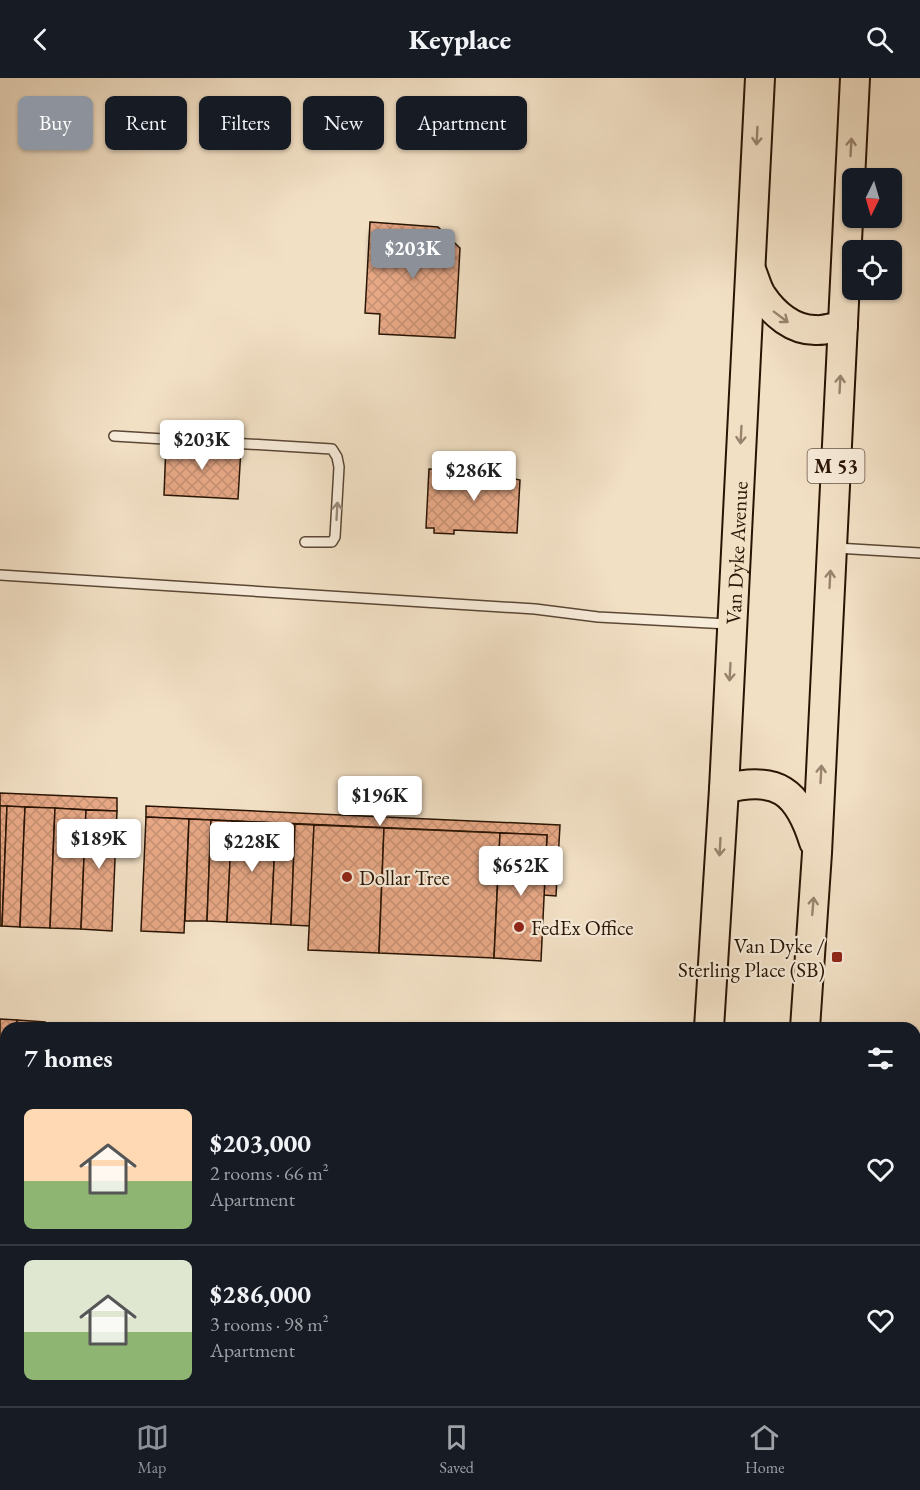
<!DOCTYPE html>
<html lang="en">
<head>
<meta charset="utf-8">
<style>
  body { margin:0; font-family:"EB Garamond",serif; background:#20242c; color:#f1f3f6; height:100vh; display:flex; flex-direction:column; font-size:22px; white-space:nowrap }
  * { box-sizing:border-box; margin:0 }
  p { font-size:20px; color:#9ea1a6 }
  .icon { flex:none; width:33px; height:33px; fill:none; stroke:currentColor; stroke-width:2; stroke-linecap:round; stroke-linejoin:round }
  .map { position:relative; flex:1; overflow:hidden }
  .details { position:absolute; left:0px; top:944px; width:921px; height:386px; display:flex; flex-direction:column; background:#171b24; border-radius:18px 18px 0 0; box-shadow:0 2px 4px #0004 }
  .details>* { flex:none }
  .hud { position:absolute; left:18px; top:18px; width:600px; height:54px; display:flex; gap:12px }
  .needle { width:39px; rotate:185deg }
  .tools { position:absolute; left:842px; top:90px; display:grid; gap:12px }
  .tools a { display:grid; place-items:center; width:60px; height:60px; border-radius:9px; background:#171b24; box-shadow:0 2px 4px #0004; font-size:30px }
  .price { position:absolute; translate:-50% -51px; padding:0 14px; border-radius:6px; background:#fff; color:#222; font-size:20px; line-height:39px; filter:drop-shadow(0 2px 3px #0008) }
  .price::after { content:''; position:absolute; left:50%; top:36px; width:18px; height:14px; margin-left:-9px; background:inherit; clip-path:polygon(0 0,100% 0,50% 100%) }
  .price.on { background:#8c9099; color:#fff }
  ul { padding:0; list-style:none }
  li { display:flex; align-items:center; gap:18px; height:150px; padding:0 24px }
  li+li { border-top:2px solid #363941 }
  li span { display:grid; place-items:center; flex:none; width:168px; height:120px; border-radius:9px; color:#555 }
  li>.icon { margin-inline-start:auto }
  span .icon { width:72px; height:72px; fill:#fffc; stroke-width:1 }
  li b { font-size:26px }
  h2 { display:flex; justify-content:space-between; align-items:center; height:72px; padding:0 24px; font-size:26px }
  .chip { padding:0 21px; border-radius:9px; background:#171b24; box-shadow:0 2px 4px #0004; font-size:21px; line-height:54px }
  .chip.on { background:#8c9099; color:#fff }
  header { display:flex; justify-content:space-between; align-items:center; height:78px; padding:0 24px; background:#171b24; font-size:27px; font-weight:800 }
  .menu { display:flex; justify-content:space-around; align-items:center; height:84px; border-top:2px solid #363941; background:#171b24; font-size:16px; color:#9ea1a6 }
  .menu a { display:grid; justify-items:center; gap:3px }
  .menu .on { color:#8c9099 }
  .map>svg:first-child { display:block }
</style>
</head>
<body>
<header><svg class="icon" aria-label="back" viewBox="0 0 24 24"><path d="M15 5l-7 7 7 7"/></svg>Keyplace<svg class="icon" aria-label="search" viewBox="0 0 24 24"><circle cx="10" cy="10" r="6"/><path d="M15 15l6 6"/></svg></header>
<div class="map">
<svg width="920" height="1328" viewBox="0 0 920 1328">
  <defs>
    <pattern id="building-cross-hatch" width="8" height="8" patternUnits="userSpaceOnUse" patternTransform="scale(1.5)"><rect width="8" height="8" fill="#e7a886"/><path d="M0 0l8 8M0 8l8-8" fill="none" stroke="#c69072"/></pattern>
  </defs>
  <rect width="100%" height="100%" fill="#f2e0c5"/>
  <filter id="stains"><feTurbulence type="fractalNoise" baseFrequency=".00333" numOctaves="4"/><feColorMatrix values="0 0 0 0 .2 0 0 0 0 .09 0 0 0 0 .02 0 0 0 .5 -.17"/></filter>
  <radialGradient id="worn" r=".72"><stop offset=".6" stop-color="#630" stop-opacity="0"/><stop offset="1" stop-color="#630" stop-opacity=".3"/></radialGradient>
  <!-- building -->
  <g fill="url(#building-cross-hatch)" stroke="#291403" stroke-width="1.5">
    <path d="M370,144L438,149L460,170L455,260L379,256L380,236L365,235Z"/>
    <path d="M166,366L241,370L238,421L164,417Z"/>
    <path d="M480,389L515,391V401L520,402L517,455L454,452V456L434,455V450H426L429,391L445,392L444,398L480,400Z"/>
    <path d="M0,715L117,720V733L0,728Z"/>
    <path d="M0,728H7L2,848H0Z"/>
    <path d="M7,728L25,729L20,849L2,848Z"/>
    <path d="M146,728L560,747L556,818L544,817L547,757L146,739Z"/>
    <path d="M25,729L55,730L50,850L20,849Z"/>
    <path d="M55,730L86,732L81,851L50,850Z"/>
    <path d="M86,732L117,733L112,853L81,851Z"/>
    <path d="M146,739L189,741L184,855L141,853Z"/>
    <path d="M189,741L211,742L207,843H185Z"/>
    <path d="M211,742L232,743L227,844L207,843Z"/>
    <path d="M232,743L276,745L271,846L227,844Z"/>
    <path d="M276,745L295,746L291,847L271,846Z"/>
    <path d="M295,746L314,747L310,848L291,847Z"/>
    <path d="M314,747L384,750L379,875L308,872Z"/>
    <path d="M384,750L500,755L494,880L379,875Z"/>
    <path d="M500,755L547,757L541,883L494,880Z"/>
    <path d="M0,941L17,942V950H6V966H0Z"/>
    <path d="M17,942L45,944L44,950H17Z"/>
    <rect x="0" y="966" width="6" height="23"/>
    <path d="M0,989H6V1019L0,1018Z"/>
    <path d="M0,1018L6,1019V1048H0Z"/>
    <path d="M0,1170H5L4,1199H0Z"/>
    <path d="M4,1199H6V1229H2Z"/>
    <rect x="0" y="1229" width="6" height="23"/>
    <rect x="0" y="1252" width="6" height="24"/>
    <path d="M6,1313V1323H33L32,1328H5Z"/>
    <path d="M147,1323H279L278,1328H147Z"/>
  </g>
  <g fill="none" stroke-linecap="round" stroke-linejoin="round">
    <defs>
      <g id="service">
        <path d="M114,358L332,371L337,379L339,389L335,459L332,464H305"/>
        <path d="M836,470L920,475"/>
        <path d="M0,497L535,531L598,539L728,546"/>
      </g>
      <path id="minor" d="M0,1109H6"/>
      <g id="primary">
        <path d="M751,192C755,201 757,211 762,218C774,236 793,252 815,252C824,253 834,249 843,248"/>
        <path d="M724,711C777,697 798,713 814,764"/>
        <path id="s1" d="M709,950L724,711L760,0"/>
        <path d="M805,950L817,775L855,0"/>
        <path d="M689,1328L690,1323"/>
        <path d="M786,1328V1323"/>
      </g>
    </defs>
    <!-- service casing -->
    <use href="#service" stroke="#5b4734" stroke-width="12"/>
    <!-- minor casing -->
    <use href="#minor" stroke="#5b4734" stroke-width="21"/>
    <!-- primary casing -->
    <use href="#primary" stroke="#291403" stroke-width="32"/>
    <!-- service -->
    <use href="#service" stroke="#f7ebd9" stroke-width="9"/>
    <!-- minor -->
    <use href="#minor" stroke="#f7ebd9" stroke-width="18"/>
    <!-- primary -->
    <use href="#primary" stroke="#f2e0c5" stroke-width="28"/>
  </g>
  <!-- one-way arrows -->
  <defs><path id="oneway-shaft" d="M-6 0H5M1.5-3L5.5 0L1.5 3" fill="none" stroke-width="1.6" stroke-linecap="round" stroke-linejoin="round" transform="scale(1.5)"/></defs>
  <g stroke="#98846e">
    <use href="#oneway-shaft" transform="translate(757 58) rotate(93)"/>
    <use href="#oneway-shaft" transform="translate(851 69) rotate(-87)"/>
    <use href="#oneway-shaft" transform="translate(781 239) rotate(37)"/>
    <use href="#oneway-shaft" transform="translate(840 306) rotate(-87)"/>
    <use href="#oneway-shaft" transform="translate(741 357) rotate(93)"/>
    <use href="#oneway-shaft" transform="translate(830 501) rotate(-87)"/>
    <use href="#oneway-shaft" transform="translate(730 594) rotate(93)"/>
    <use href="#oneway-shaft" transform="translate(821 696) rotate(-87)"/>
    <use href="#oneway-shaft" transform="translate(720 769) rotate(93)"/>
    <use href="#oneway-shaft" transform="translate(813 828) rotate(-85)"/>
  </g>
  <use stroke="#9a8a79" href="#oneway-shaft" transform="translate(337 433) rotate(-87)"/>
  <!-- markers -->
  <g fill="#8f2418" stroke="#f7ebd9" stroke-width="2">
    <circle cx="347" cy="799" r="6"/>
    <circle cx="519" cy="849" r="6"/>
    <rect x="831" y="873" width="12" height="12" rx="3"/>
  </g>
  <g text-anchor="middle" dominant-baseline="central" stroke-width="4.5" stroke-linejoin="round" paint-order="stroke">
    <!-- shield labels -->
    <rect fill="#f7ebd9" stroke="#675443" stroke-width="1.5" x="807.5" y="371" width="57" height="34" rx="4.5"/>
    <g font-size="20" font-weight="bold" fill="#291403">
      <text x="836" y="388">M 53</text>
    </g>
    <!-- street labels -->
    <g font-size="21" fill="#291403" stroke="#f7ebd9">
      <text stroke="none"><textPath href="#s1" startOffset="476">Van Dyke Avenue</textPath></text>
    </g>
    <!-- poi labels -->
    <g font-size="21" fill="#291403" stroke="#f7ebd9" text-anchor="start">
      <text x="359" y="799">Dollar Tree</text>
      <text x="531" y="849">FedEx Office</text>
      <text x="825" y="867" text-anchor="end">Van Dyke /<tspan x="825" dy="24">Sterling Place (SB)</tspan></text>
    </g>
  </g>
  <rect width="100%" height="100%" filter="url(#stains)"/>
  <rect width="100%" height="100%" fill="url(#worn)"/>
</svg>
<div class="tools">
<a><svg class="needle" viewBox="-14 -14 28 28"><path d="M0-13l5 13h-10z" fill="#e53935"/><path d="M0 13l5-13h-10z" fill="#9ea1a6"/></svg></a>
<a><svg class="icon" aria-label="locate" viewBox="0 0 24 24"><circle cx="12" cy="12" r="6"/><path d="M12 2v4M12 18v4M2 12h4M18 12h4"/></svg></a>
</div>
<b class="price on" style="left:413px;top:202px">$203K</b>
<b class="price" style="left:202px;top:393px">$203K</b>
<b class="price" style="left:474px;top:424px">$286K</b>
<b class="price" style="left:380px;top:749px">$196K</b>
<b class="price" style="left:99px;top:792px">$189K</b>
<b class="price" style="left:252px;top:795px">$228K</b>
<b class="price" style="left:521px;top:819px">$652K</b>
<div class="hud">
<a class="chip on">Buy</a>
<a class="chip">Rent</a>
<a class="chip">Filters</a>
<a class="chip">New</a>
<a class="chip">Apartment</a>
</div>
<section class="details">
<h2>7 homes<svg class="icon" aria-label="filters" viewBox="0 0 24 24"><path d="M4 7h16M4 17h16"/><circle cx="9" cy="7" r="2"/><circle cx="15" cy="17" r="2"/></svg></h2>
<ul>
<li><span style="background:linear-gradient(#ffd9b3 60%,#8fb573 0)"><svg class="icon" aria-label="home" viewBox="0 0 24 24"><path d="M3 11l9-7 9 7M6 9v11h12V9"/></svg></span><div><b>$203,000</b><p>2 rooms · 66 m²</p><p>Apartment</p></div><svg class="icon" aria-label="heart" viewBox="0 0 24 24"><path d="M12 20l-8-8c-3-5 5-10 8-4 3-6 11-1 8 4z"/></svg></li>
<li><span style="background:linear-gradient(#dfe7d0 60%,#8fb573 0)"><svg class="icon" aria-label="home" viewBox="0 0 24 24"><path d="M3 11l9-7 9 7M6 9v11h12V9"/></svg></span><div><b>$286,000</b><p>3 rooms · 98 m²</p><p>Apartment</p></div><svg class="icon" aria-label="heart" viewBox="0 0 24 24"><path d="M12 20l-8-8c-3-5 5-10 8-4 3-6 11-1 8 4z"/></svg></li>
</ul>
</section>
</div>
<nav class="menu">
<a class="on"><svg class="icon" aria-label="map" viewBox="0 0 24 24"><path d="M3 6l6-2 6 2 6-2v14l-6 2-6-2-6 2zM9 4v14M15 6v14"/></svg>Map</a>
<a><svg class="icon" aria-label="saved" viewBox="0 0 24 24"><path d="M7 4h10v16l-5-4-5 4z"/></svg>Saved</a>
<a><svg class="icon" aria-label="home" viewBox="0 0 24 24"><path d="M3 11l9-7 9 7M6 9v11h12V9"/></svg>Home</a>
</nav>
</body>
</html>
